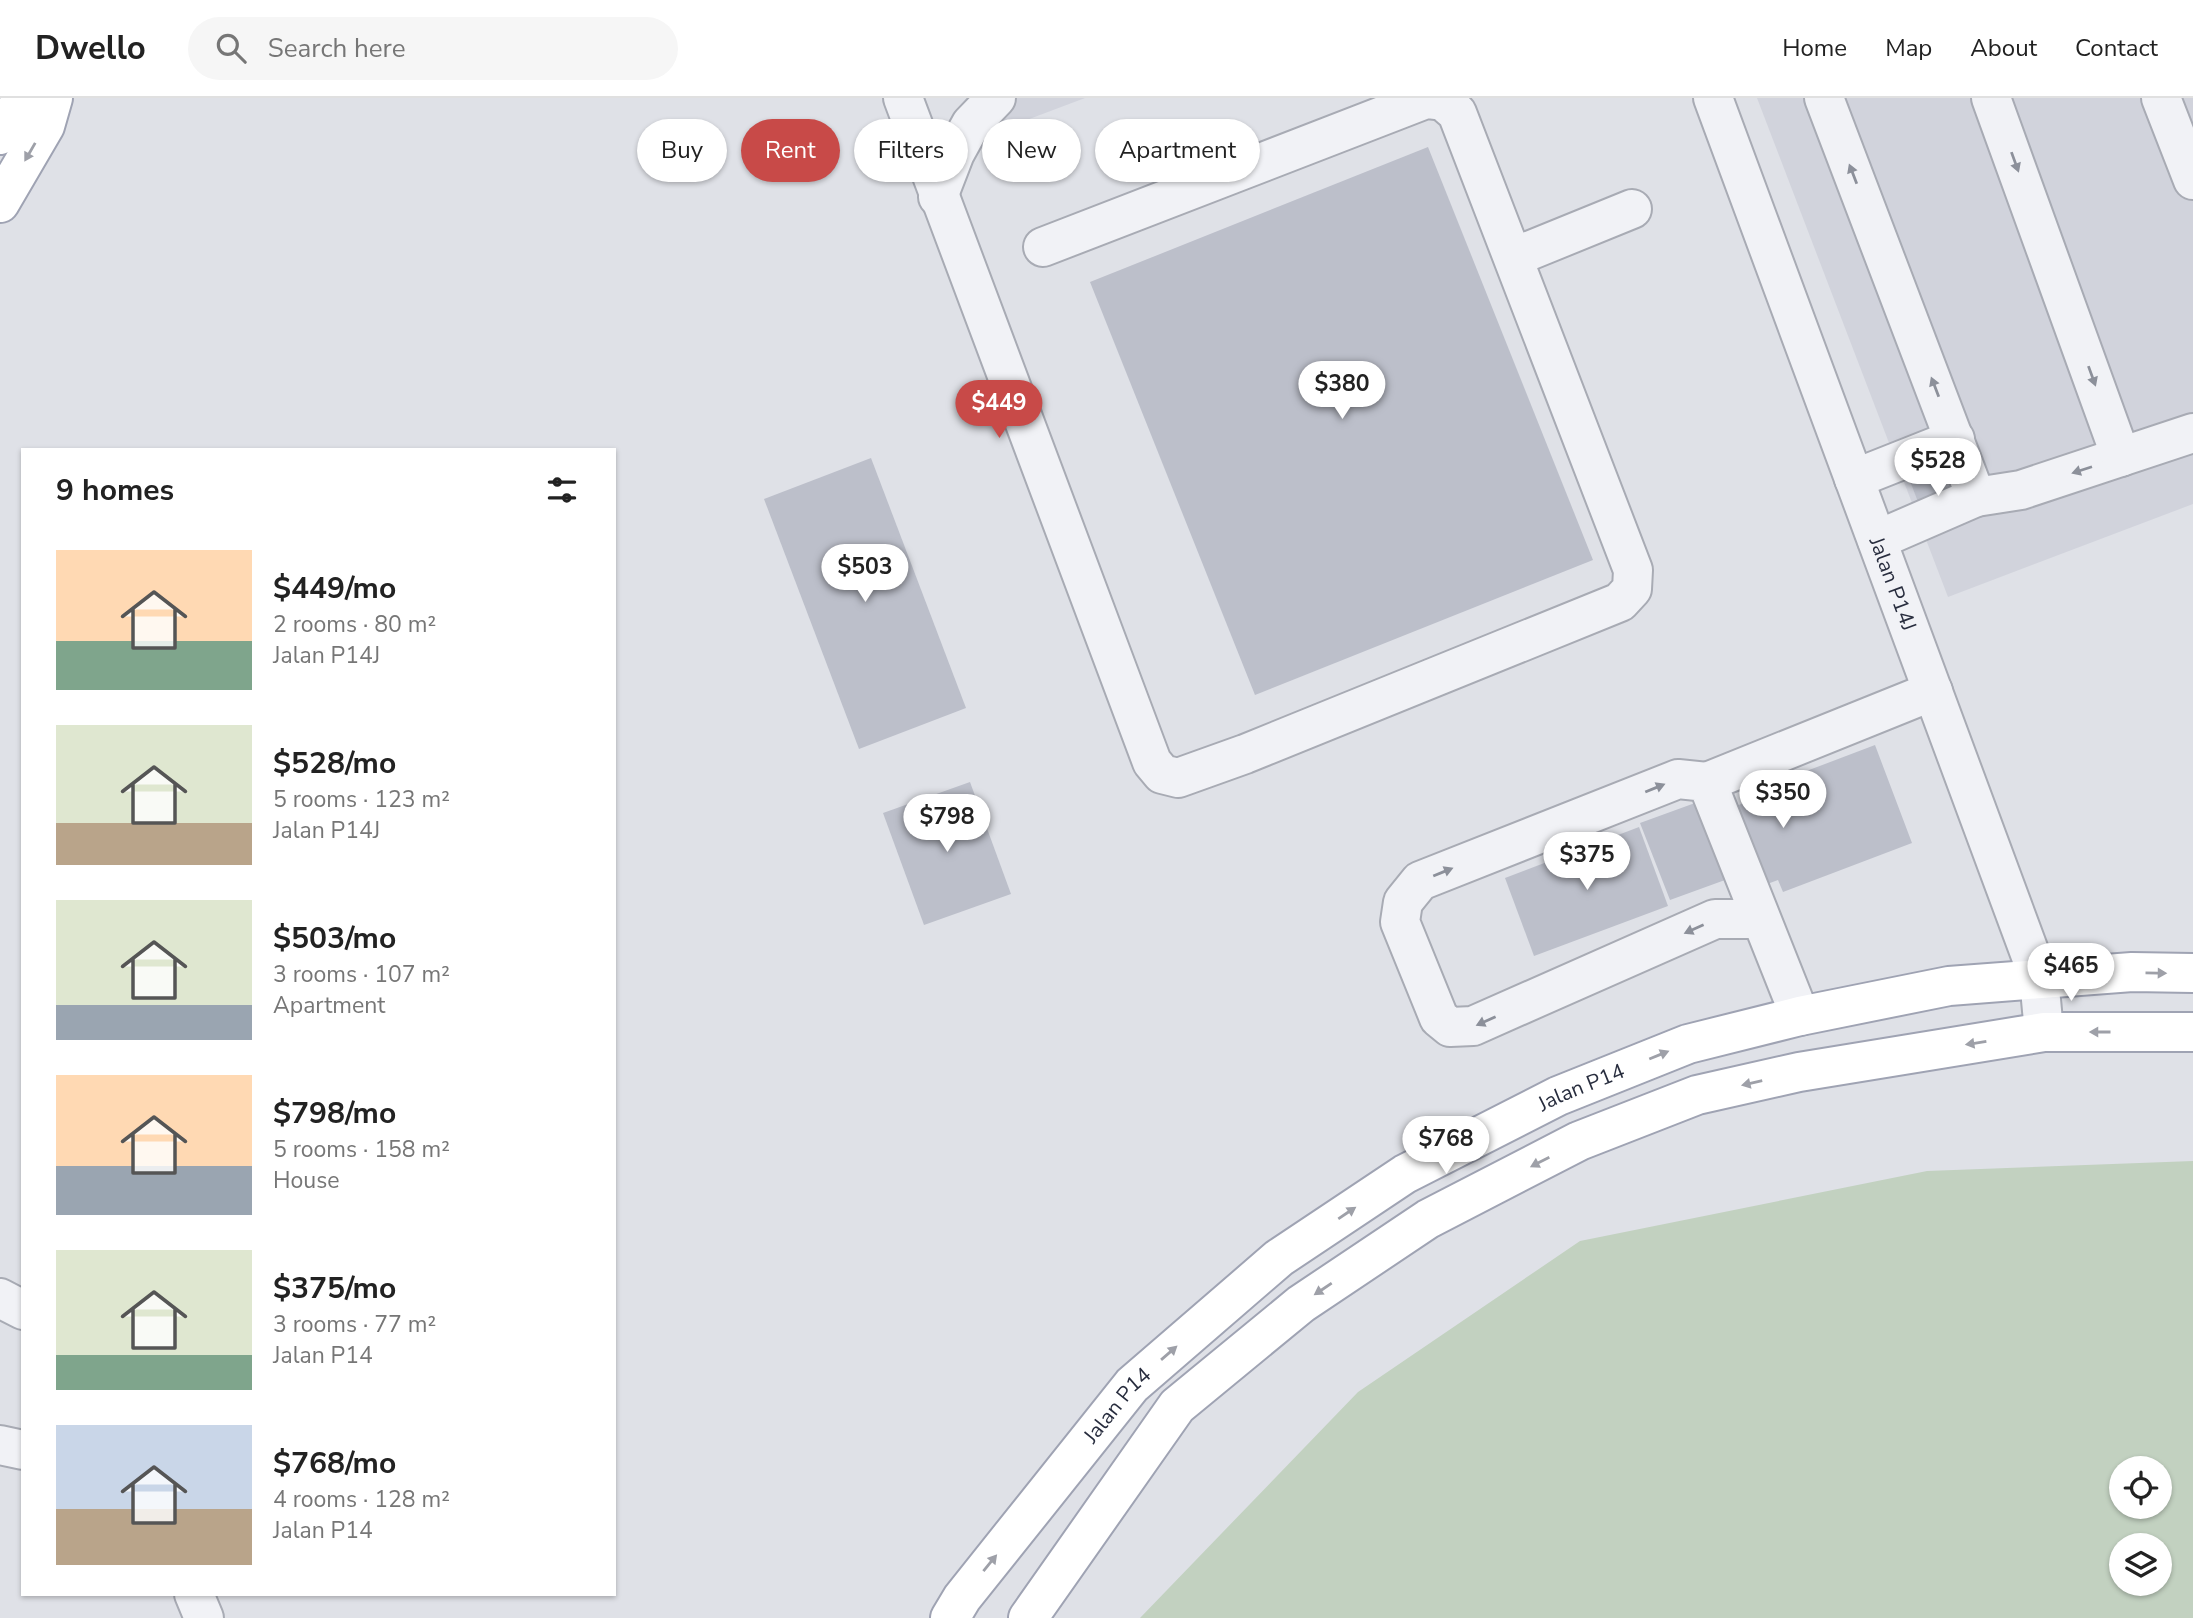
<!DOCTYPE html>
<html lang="en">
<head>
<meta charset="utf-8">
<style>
  body { margin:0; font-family:"Nunito Sans",sans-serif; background:#f6f6f6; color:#222; height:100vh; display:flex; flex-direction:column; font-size:26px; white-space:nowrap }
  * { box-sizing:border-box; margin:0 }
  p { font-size:23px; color:#767676 }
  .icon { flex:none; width:38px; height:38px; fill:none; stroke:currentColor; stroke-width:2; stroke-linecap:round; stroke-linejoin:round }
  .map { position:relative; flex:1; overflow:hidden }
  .side { position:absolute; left:21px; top:350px; width:595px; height:1148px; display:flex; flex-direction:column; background:#fff; border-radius:0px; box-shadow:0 2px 5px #0004 }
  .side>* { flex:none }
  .banner { position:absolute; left:637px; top:21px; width:665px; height:63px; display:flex; gap:14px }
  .fabs { position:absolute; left:2109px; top:1358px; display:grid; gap:14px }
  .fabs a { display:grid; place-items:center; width:63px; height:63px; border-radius:50%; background:#fff; box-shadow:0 2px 5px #0004; font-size:35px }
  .price { position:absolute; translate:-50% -60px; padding:0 16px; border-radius:24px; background:#fff; color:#222; font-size:23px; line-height:46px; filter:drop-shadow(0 2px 4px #0008) }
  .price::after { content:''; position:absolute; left:50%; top:42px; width:21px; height:16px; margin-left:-10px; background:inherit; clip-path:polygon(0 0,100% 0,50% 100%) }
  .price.active { background:#c84a48; color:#fff }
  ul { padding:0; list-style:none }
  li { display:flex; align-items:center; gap:21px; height:175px; padding:0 35px }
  li span { display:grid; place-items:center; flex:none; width:196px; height:140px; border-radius:0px; color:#555 }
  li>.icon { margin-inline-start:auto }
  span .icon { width:84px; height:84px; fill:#fffc; stroke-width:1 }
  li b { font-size:30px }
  h2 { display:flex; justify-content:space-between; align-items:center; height:84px; padding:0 35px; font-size:30px }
  .tag { padding:0 24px; border-radius:32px; background:#fff; box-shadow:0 2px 5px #0004; font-size:24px; line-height:63px }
  .tag.active { background:#c84a48; color:#fff }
  header { display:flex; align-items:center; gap:42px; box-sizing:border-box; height:98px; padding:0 35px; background:#fff; border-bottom:2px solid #e0e0e0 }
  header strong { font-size:33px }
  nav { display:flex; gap:38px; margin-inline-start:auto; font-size:24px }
  .search { width:490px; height:63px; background:#f6f6f6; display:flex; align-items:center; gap:18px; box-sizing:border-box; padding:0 24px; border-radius:38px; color:#767676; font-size:26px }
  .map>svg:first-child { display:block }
</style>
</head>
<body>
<header>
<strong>Dwello</strong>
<div class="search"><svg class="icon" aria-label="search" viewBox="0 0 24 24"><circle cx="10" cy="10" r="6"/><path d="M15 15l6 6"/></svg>Search here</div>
<nav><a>Home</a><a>Map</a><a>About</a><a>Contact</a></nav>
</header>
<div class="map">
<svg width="2193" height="1520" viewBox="0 0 2193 1520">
  <rect width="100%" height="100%" fill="#dfe1e7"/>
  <!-- built -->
  <g fill="#d1d3dc">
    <path d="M991,0H1085L1003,31Z"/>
    <path d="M1757,0H2193V406L1948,499Z"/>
  </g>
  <!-- green -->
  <path fill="#c2d1c0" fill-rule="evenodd" d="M2193,1063V1520H1140L1358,1294L1580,1143L1927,1073ZM2121,1370H2160V1409H2121ZM2121,1447H2160V1486H2121Z"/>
  <!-- building -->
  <g fill="#bcbfca">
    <path d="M1428,49L1593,462L1255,597L1090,184Z"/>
    <path d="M871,360L966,610L859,651L764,401Z"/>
    <path d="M1947,370L1965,417L1928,430L1910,383Z"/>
    <path d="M1875,647L1912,745L1783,794L1778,782L1743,795L1736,778L1670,802L1640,725L1706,701L1713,717L1749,703L1746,696Z"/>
    <path d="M970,684L1011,796L924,827L883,715Z"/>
    <path d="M1639,729L1668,808L1534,858L1505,780Z"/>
  </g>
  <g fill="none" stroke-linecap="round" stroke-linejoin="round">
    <defs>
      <g id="minor">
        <path d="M903,0L1152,664L1162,676L1178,680L1245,656L1620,504L1632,491L1633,472L1457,15L1443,3L1426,1L1043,149"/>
        <path id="s1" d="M1713,0L2039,880L2044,934"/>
        <path d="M1824,0L1976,399L2021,392L2193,335"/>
        <path d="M1991,0L2121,359"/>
        <path d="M2161,0L2193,82"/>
        <path d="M938,99L955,55L971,26L996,0"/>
        <path d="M1514,159L1632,111"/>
        <path d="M1854,381L1955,341"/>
        <path d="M1877,442L1976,399"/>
        <path d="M1707,684L1933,593"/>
        <path d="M1760,821H1715L1473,928L1450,929L1439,920L1400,824L1403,804L1420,783L1678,681L1707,684L1800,918"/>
        <path d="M0,1200L23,1212"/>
        <path d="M0,1347L23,1352"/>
        <path d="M194,1496L204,1520"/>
      </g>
      <g id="major">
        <path d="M0,37L23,0"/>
        <path d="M0,105L45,28L53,0"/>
        <path id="s2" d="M950,1520L962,1500L1132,1287L1279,1160L1405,1076L1558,998L1688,946L1800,918L1949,888L2132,874L2193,875"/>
        <path d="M1028,1520L1177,1308L1301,1206L1428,1121L1579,1043L1697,997L1799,974L2044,934H2193"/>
      </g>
    </defs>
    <!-- minor casing -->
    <use href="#minor" stroke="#a8abb4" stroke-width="42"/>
    <!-- major casing -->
    <use href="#major" stroke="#9fa3b3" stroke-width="42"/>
    <!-- minor -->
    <use href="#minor" stroke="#f1f2f6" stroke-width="38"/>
    <!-- major -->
    <use href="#major" stroke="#fff" stroke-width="38"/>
  </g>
  <!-- one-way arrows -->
  <defs><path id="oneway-solid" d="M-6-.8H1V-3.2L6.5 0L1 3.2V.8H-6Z" transform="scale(1.75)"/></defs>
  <g fill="#9ea0a8">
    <use href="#oneway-solid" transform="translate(30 54) rotate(120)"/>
    <use href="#oneway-solid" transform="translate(2156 875) rotate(1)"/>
    <use href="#oneway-solid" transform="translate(2100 934) rotate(-180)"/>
    <use href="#oneway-solid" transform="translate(1976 945) rotate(171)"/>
    <use href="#oneway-solid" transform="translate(1659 957) rotate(-22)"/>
    <use href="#oneway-solid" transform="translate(1752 985) rotate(167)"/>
    <use href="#oneway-solid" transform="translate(1540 1064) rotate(153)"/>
    <use href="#oneway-solid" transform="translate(1347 1115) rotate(-34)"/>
    <use href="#oneway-solid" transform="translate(1323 1191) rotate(146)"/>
    <use href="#oneway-solid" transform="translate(1169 1255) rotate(-41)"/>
    <use href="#oneway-solid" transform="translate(990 1465) rotate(-51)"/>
  </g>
  <g fill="#8c909a">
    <use href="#oneway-solid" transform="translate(2015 64) rotate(70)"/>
    <use href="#oneway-solid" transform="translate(1853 76) rotate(-111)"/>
    <use href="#oneway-solid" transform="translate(2092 278) rotate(70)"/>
    <use href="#oneway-solid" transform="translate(1935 289) rotate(-111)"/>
    <use href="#oneway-solid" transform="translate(2082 372) rotate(162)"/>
    <use href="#oneway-solid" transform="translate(1655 690) rotate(-22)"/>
    <use href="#oneway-solid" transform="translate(1443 774) rotate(-22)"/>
    <use href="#oneway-solid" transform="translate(1694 831) rotate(156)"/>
    <use href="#oneway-solid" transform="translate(1486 923) rotate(156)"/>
  </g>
  <g text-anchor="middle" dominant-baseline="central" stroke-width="5" stroke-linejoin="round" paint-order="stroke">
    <!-- street labels -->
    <g font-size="21" fill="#282d3e" stroke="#eef0f5">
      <text stroke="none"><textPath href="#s1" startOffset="518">Jalan P14J</textPath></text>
      <text stroke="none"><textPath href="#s2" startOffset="838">Jalan P14</textPath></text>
      <text stroke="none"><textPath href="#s2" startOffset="271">Jalan P14</textPath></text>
    </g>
  </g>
</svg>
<div class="fabs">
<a><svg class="icon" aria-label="locate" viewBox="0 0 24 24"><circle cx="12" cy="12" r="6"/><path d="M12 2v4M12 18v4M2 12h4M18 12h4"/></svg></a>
<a><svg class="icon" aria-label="layers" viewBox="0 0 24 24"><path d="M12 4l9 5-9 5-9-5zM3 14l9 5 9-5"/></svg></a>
</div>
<b class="price" style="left:1342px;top:323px">$380</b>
<b class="price active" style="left:999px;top:342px">$449</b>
<b class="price" style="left:1938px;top:400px">$528</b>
<b class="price" style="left:865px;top:506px">$503</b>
<b class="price" style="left:1783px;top:732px">$350</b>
<b class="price" style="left:947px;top:756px">$798</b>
<b class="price" style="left:1587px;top:794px">$375</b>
<b class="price" style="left:2071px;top:905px">$465</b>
<b class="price" style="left:1446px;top:1078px">$768</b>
<div class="banner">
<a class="tag">Buy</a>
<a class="tag active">Rent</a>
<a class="tag">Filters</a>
<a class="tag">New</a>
<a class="tag">Apartment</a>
</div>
<section class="side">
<h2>9 homes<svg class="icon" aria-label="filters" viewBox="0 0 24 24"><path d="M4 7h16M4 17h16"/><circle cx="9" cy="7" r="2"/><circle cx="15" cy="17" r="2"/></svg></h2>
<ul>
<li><span style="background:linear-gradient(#ffd9b3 65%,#7fa58c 0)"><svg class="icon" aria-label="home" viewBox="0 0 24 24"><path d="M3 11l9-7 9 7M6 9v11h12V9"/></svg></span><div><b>$449/mo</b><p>2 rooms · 80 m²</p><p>Jalan P14J</p></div></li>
<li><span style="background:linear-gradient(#dfe7d0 70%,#b9a48a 0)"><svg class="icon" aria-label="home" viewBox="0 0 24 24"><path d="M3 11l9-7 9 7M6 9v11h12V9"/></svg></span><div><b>$528/mo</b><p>5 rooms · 123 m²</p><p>Jalan P14J</p></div></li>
<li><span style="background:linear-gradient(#dfe7d0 75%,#9aa5b1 0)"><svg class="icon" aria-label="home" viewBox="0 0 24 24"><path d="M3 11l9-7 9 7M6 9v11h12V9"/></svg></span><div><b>$503/mo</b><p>3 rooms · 107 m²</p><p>Apartment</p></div></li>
<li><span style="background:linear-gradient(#ffd9b3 65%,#9aa5b1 0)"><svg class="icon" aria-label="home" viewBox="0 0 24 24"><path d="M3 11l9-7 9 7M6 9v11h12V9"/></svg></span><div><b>$798/mo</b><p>5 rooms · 158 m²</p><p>House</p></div></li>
<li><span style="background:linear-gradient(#dfe7d0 75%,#7fa58c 0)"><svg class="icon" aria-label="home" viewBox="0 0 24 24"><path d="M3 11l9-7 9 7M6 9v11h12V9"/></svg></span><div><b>$375/mo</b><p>3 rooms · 77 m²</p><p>Jalan P14</p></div></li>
<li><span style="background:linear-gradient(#c9d6e8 60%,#b9a48a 0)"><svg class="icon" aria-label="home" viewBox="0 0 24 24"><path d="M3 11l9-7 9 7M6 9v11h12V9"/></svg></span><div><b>$768/mo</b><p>4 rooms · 128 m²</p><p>Jalan P14</p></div></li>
</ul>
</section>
</div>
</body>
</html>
